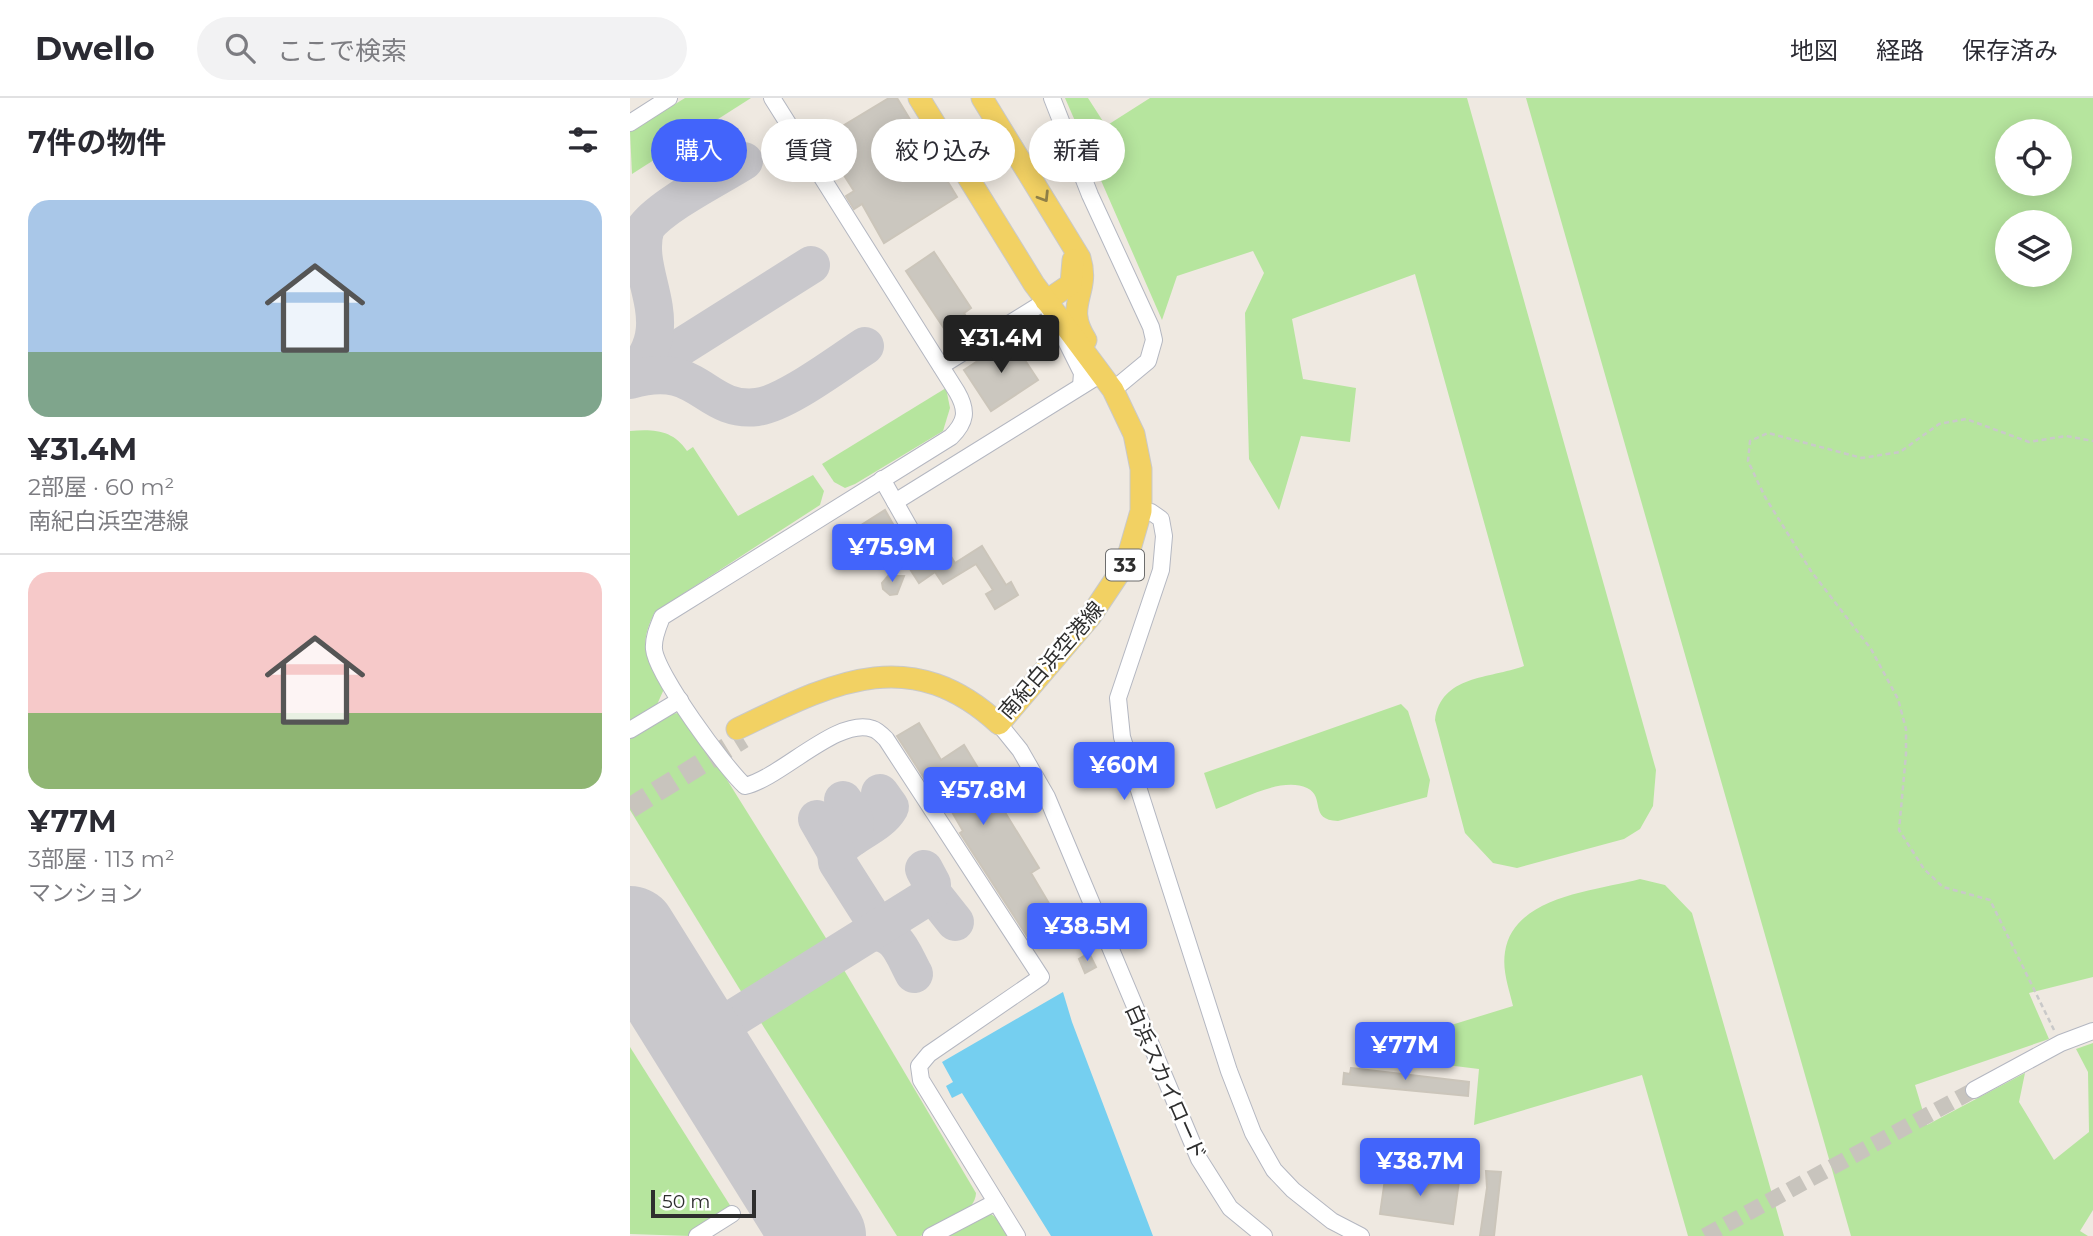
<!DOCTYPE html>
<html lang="ja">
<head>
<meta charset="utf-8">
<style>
  body { margin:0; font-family:Montserrat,"Noto Sans JP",sans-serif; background:#f2f2f3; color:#2b2b33; height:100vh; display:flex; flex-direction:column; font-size:26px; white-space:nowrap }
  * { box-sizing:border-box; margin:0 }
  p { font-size:23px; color:#7c7c81 }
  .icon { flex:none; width:38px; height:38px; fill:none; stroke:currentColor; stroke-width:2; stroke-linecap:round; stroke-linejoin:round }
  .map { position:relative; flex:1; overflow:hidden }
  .panel { display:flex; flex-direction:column; background:#fff; width:630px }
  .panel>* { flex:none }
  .top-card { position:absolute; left:21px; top:21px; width:665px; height:63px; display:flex; gap:14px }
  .controls { position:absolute; left:1365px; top:21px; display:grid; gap:14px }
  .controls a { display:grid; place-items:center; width:77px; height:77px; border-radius:50%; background:#fff; box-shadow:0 4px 18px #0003; font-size:35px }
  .scale { position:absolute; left:21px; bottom:18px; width:105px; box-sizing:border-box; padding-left:7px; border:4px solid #2e2e2e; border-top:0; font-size:19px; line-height:24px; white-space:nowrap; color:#2e2e2e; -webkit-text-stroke:5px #fff; paint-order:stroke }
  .price { position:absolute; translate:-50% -60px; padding:0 16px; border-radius:7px; background:#4264fb; color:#fff; font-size:23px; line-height:46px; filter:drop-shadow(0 2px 4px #0008) }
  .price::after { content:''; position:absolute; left:50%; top:42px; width:21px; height:16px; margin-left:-10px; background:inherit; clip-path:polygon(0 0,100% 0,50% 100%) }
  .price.active { background:#222; color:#fff }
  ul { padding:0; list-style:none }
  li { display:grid; align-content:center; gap:14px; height:371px; padding:0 28px }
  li+li { border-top:2px solid #e1e1e2 }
  li span { display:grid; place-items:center; height:217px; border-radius:21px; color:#555 }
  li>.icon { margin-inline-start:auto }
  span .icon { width:126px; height:126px; fill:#fffc; stroke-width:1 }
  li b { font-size:30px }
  h2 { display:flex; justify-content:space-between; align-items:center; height:84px; padding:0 28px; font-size:30px }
  .pill { padding:0 24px; border-radius:32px; background:#fff; box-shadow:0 4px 18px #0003; font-size:24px; line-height:63px }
  .pill.active { background:#4264fb; color:#fff }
  header { display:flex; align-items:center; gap:42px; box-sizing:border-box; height:98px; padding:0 35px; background:#fff; border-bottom:2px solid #e1e1e2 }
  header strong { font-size:33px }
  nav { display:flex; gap:38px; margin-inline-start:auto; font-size:24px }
  .search { width:490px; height:63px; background:#f2f2f3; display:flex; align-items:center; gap:18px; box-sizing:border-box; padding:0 24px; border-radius:38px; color:#7c7c81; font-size:26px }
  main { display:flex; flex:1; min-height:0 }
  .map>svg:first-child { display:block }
</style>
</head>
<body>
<header>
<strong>Dwello</strong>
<div class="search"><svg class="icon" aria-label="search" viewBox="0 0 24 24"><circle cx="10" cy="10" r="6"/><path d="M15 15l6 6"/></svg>ここで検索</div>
<nav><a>地図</a><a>経路</a><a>保存済み</a></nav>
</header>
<main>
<section class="panel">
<h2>7件の物件<svg class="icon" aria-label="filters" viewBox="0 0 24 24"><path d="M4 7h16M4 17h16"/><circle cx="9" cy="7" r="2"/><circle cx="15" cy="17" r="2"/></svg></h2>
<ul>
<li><span style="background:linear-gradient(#a9c7e8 70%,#7fa58c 0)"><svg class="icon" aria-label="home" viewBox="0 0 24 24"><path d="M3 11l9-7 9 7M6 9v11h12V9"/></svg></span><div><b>¥31.4M</b><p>2部屋 · 60 m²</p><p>南紀白浜空港線</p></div></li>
<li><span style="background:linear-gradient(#f6c9c9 65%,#8fb573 0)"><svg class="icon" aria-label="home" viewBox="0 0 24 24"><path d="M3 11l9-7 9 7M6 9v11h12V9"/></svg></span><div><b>¥77M</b><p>3部屋 · 113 m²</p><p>マンション</p></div></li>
</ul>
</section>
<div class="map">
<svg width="1463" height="1138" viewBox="0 0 1463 1138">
  <rect width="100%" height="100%" fill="#efe9e1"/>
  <!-- green -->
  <g fill="#b6e59e" fill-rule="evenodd">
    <path d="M55,0H121L2,76L0,34Z"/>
    <path d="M435,0H458L476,28L520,0H837L1026,672L1023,708L1010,731L994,741L887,770L863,765L835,735L805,622C811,577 859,581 894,568L785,176L662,221L673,281L726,290L720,344L671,338L649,412L619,361L615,215L634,175L623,153L547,178L532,222Z"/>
    <path d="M896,0H1463V879L1399,895L1419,941L1285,987L1297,1027L1395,975L1389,1004L1424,1062L1459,1034L1458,974L1446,951L1463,945V1112L1450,1133L1458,1138H1221ZM1377,33H1430V86H1377ZM1377,124H1430V177H1377Z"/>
    <path d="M316,290L320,310L313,333L225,386L215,390L204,384L192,366Z"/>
    <path d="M0,333C24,331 43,332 57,353L63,349L108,418L183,377L194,393L190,407L25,514C7,548 17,561 34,591L25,611L0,625Z"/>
    <path d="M771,606L778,613L800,682L797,699L708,723C678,722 696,699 677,690C652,678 610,702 586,711L574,675Z"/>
    <path d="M49,615L59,621L199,845L112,895L0,712V638L38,616Z"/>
    <path d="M1010,781L1035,787L1062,815L1154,1138H1058L1012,977L844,1027L849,971L727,956L883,908C879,890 872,873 875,854C883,798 965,793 1010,781Z"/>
    <path d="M214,872L346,1095C346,1114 309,1134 290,1138C284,1138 274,1138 267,1138L130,923Z"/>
    <path d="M0,949L103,1112L61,1138L0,1136Z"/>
    <path d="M361,1116L368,1121L378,1138H315Z"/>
  </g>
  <!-- water -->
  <path fill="#75cff0" d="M433,894L442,924L523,1138H421L332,995L322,1000L316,988L323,984L312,964Z"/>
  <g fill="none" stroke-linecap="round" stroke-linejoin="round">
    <!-- taxiway -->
    <g stroke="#c9c8cc" stroke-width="38">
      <path d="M5,278L181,167"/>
      <path d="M0,279C55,226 0,178 16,129C34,106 89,79 114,63"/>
      <path d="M0,282C71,261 73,315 127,309C155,306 210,264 235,248"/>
      <path d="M250,695L260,709C248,730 220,735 206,754L207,764L242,819L245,827L240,834C267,832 273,856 284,876"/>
      <path d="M213,702C223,715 228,723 223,739"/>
      <path d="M187,721L206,754"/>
      <path d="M296,800H306L325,824"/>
      <path d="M67,943L296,800L302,794V786L294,771"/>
    </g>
    <!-- runway -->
    <path stroke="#c9c8cc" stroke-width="94" d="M0,835L189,1138"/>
  </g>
  <!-- building -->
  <g fill="#cbc7bf" stroke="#cbc5ba" stroke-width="2">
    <path d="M259,0H267L327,99L254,145L232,106L224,111L216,98L224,93L191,41Z"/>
    <path d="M304,154L341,210L334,215L342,228L321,241L276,173Z"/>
    <path d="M381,241L408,282L361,313L334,272Z"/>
    <path d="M255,412L264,428L246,439L251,447L220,466L206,443Z"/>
    <path d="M352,448L376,487L381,484L388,497L365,511L356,496L363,492L346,466L313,486L305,474L289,485L280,471L315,449L325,465Z"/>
    <path d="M258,478H274L267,496L260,497L253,491L252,485Z"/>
    <path d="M289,625L311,662L334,647L409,770L401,775L427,819L397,838L330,735L333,733L318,707L314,711L267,638Z"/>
    <path d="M459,855L466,869L455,875L449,861Z"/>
    <path d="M721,970L839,984L838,998L713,986L714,975L720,976Z"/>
    <path d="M856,1073L871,1074L864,1138H850L857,1090Z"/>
    <path d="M756,1074L829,1083L823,1126L750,1116Z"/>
  </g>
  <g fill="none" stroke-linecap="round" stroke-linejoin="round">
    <!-- minor-tunnel -->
    <path stroke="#c8c4bd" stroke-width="16" stroke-dasharray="16 8" stroke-linecap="butt" d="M1075,1138L1344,992"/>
    <!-- major-tunnel -->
    <path stroke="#c8c4bd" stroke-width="21" stroke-dasharray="21 10" stroke-linecap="butt" d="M0,710L113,640"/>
    <defs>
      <g id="minor">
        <path d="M142,0L327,294C338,313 336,324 321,339L32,519C28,529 23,540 24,551C26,576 95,670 115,688C151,680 208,618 243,631C247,632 253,638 256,641L411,879L299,956L289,968L291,982L387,1138"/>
        <path d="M422,0L460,97L521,229L524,242L518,263L483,292"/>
        <path d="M0,25L39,0"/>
        <path d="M331,67L377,41"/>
        <path d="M434,239L452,275L451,288"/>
        <path d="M311,268L416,203L419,213"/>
        <path d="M252,381L291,450"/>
        <path d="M265,404L471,276"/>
        <path d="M511,413L521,414L531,421L534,438L531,472L488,600L492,639L599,973L623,1035L644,1072L663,1092L702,1123L731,1138"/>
        <path d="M369,626L390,652L417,699L569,1061L600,1110L634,1138"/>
        <path d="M0,632L50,602"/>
        <path d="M1344,992L1431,945L1463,933"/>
        <path d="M67,1138L102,1116"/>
        <path d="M301,1138L366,1104"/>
      </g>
      <g id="major">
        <path d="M352,0L450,160C461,196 433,206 456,242"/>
        <path d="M416,203L441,186L443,162"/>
        <path d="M107,631C201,586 279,543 369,626L460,519L496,465L511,413V371L504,336L483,292L404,186L289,0"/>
      </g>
    </defs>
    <!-- minor casing -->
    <use href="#minor" stroke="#b4b7c1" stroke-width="18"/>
    <!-- major casing -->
    <use href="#major" stroke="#c9c9c9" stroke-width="23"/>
    <!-- path -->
    <path stroke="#c9c9c9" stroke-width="2.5" stroke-dasharray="5 3.5" stroke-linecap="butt" d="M1424,932L1360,802L1313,789L1294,771L1269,732L1276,656V631L1268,601L1241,551L1181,473L1135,399L1118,363L1120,343L1138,335L1232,360L1270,354L1309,326L1336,321L1399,344L1436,338L1463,343"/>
    <!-- minor -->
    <use href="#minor" stroke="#fff" stroke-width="16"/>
    <!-- major -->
    <use href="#major" stroke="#f2d163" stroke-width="21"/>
  </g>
  <!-- one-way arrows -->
  <defs><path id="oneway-chevron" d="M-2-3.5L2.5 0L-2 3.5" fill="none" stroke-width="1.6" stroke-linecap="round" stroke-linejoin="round" transform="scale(1.75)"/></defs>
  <use stroke="#908048" href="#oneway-chevron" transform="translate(414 99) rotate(58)"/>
  <g text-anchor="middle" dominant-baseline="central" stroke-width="5" stroke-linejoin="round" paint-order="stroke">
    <!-- shield labels -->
    <rect fill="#fff" stroke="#6d6d6d" stroke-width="2" x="476" y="451.5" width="38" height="31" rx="5"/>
    <g font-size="19" font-weight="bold" fill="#2e2e2e">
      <text x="495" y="467">33</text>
    </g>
    <!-- street labels -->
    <g font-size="21" fill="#2e2e2e" stroke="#fff">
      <text transform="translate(421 562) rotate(-49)">南紀白浜空港線</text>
      <text transform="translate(536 984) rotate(66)">白浜スカイロード</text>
    </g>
  </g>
</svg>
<div class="controls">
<a><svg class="icon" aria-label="locate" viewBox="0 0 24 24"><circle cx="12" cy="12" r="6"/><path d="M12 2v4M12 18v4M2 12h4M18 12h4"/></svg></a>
<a><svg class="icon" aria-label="layers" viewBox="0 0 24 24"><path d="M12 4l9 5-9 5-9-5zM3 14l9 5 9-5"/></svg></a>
</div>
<div class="scale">50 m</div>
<b class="price active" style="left:371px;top:277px">¥31.4M</b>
<b class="price" style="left:262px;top:486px">¥75.9M</b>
<b class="price" style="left:494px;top:704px">¥60M</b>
<b class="price" style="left:353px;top:729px">¥57.8M</b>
<b class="price" style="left:457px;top:865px">¥38.5M</b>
<b class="price" style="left:775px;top:984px">¥77M</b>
<b class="price" style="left:790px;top:1100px">¥38.7M</b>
<div class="top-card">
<a class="pill active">購入</a>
<a class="pill">賃貸</a>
<a class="pill">絞り込み</a>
<a class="pill">新着</a>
</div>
</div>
</main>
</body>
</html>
